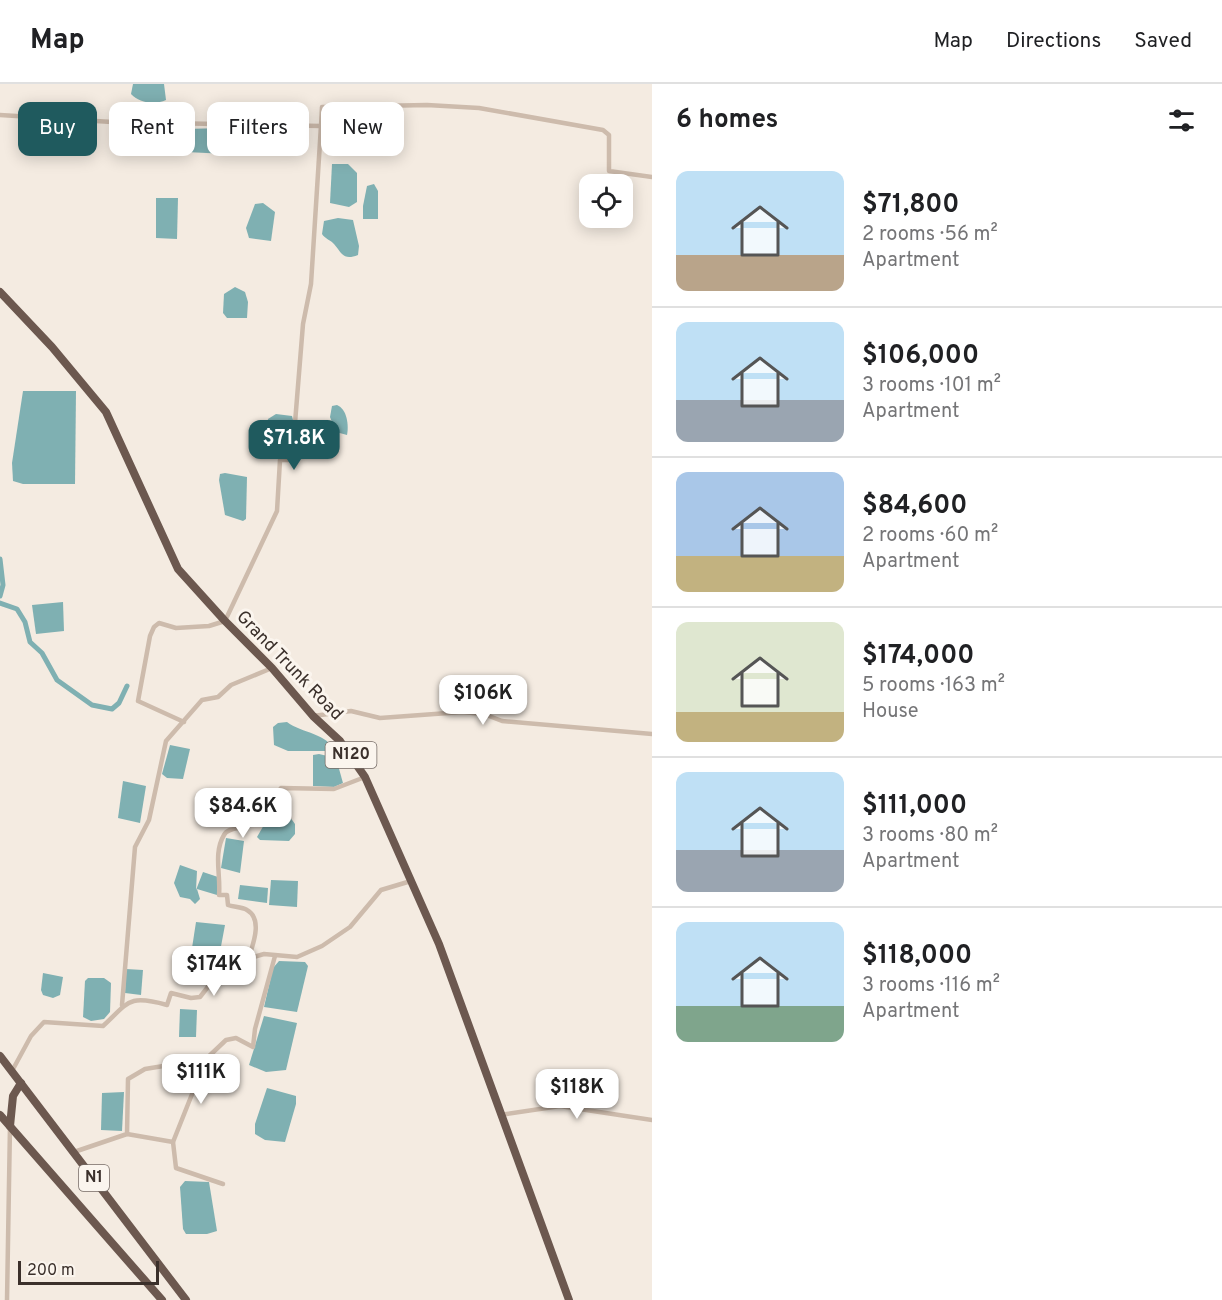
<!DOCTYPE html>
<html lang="en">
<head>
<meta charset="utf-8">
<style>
  body { margin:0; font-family:Overpass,sans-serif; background:#f6f6f6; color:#202124; height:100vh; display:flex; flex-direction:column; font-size:22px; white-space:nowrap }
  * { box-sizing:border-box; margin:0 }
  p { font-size:20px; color:#757577 }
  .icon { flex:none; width:33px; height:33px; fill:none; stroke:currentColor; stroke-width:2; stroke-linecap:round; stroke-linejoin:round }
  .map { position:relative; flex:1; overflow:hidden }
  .sheet { display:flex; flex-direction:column; background:#fff; width:570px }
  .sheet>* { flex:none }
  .banner { position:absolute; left:18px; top:18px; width:543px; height:54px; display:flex; gap:12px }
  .tools { position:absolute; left:579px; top:90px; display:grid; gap:12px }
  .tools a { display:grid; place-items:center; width:54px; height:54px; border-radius:12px; background:#fff; box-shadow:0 3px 15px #0003; font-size:30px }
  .scale { position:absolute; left:18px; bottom:15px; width:141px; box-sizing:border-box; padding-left:6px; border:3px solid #3b302b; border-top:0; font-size:16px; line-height:21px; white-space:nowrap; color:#3b302b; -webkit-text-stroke:4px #fbf5ee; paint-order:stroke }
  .price { position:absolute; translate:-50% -51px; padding:0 14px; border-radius:12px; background:#fff; color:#222; font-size:20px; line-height:39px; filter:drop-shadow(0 2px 3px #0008) }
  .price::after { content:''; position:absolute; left:50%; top:36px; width:18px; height:14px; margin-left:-9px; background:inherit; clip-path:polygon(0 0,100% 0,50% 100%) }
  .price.selected { background:#1f5a5e; color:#fff }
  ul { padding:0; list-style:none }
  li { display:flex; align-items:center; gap:18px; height:150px; padding:0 24px }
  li+li { border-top:2px solid #e0e0e0 }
  li span { display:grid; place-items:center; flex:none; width:168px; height:120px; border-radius:12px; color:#555 }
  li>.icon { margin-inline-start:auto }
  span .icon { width:72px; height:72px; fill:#fffc; stroke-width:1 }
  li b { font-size:26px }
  h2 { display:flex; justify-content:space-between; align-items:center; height:72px; padding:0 24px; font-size:26px }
  .tag { padding:0 21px; border-radius:12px; background:#fff; box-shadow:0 3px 15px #0003; font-size:21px; line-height:54px }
  .tag.selected { background:#1f5a5e; color:#fff }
  header { display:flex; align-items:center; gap:36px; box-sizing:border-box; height:84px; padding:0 30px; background:#fff; border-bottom:2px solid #e0e0e0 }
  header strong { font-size:28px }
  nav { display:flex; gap:33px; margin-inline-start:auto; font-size:21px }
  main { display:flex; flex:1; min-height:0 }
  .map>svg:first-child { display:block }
</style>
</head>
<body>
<header>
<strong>Map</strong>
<nav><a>Map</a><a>Directions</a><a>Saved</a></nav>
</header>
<main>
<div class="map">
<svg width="652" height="1216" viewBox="0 0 652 1216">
  <rect width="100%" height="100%" fill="#f4ebe1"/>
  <!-- water -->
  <g fill="#7fb0b2">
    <path d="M133,0H164L166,16C155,21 139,19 131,10Z"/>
    <path d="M225,44L227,70L186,68L184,45Z"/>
    <path d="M332,80H348L357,89V118L349,123L330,119Z"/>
    <path d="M374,100L378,107V135H363V122L367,102Z"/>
    <path d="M156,114H178L177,155L156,154Z"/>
    <path d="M263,119L275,128L271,157L249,154L246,144L255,120Z"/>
    <path d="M338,134L353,136L359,162L358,171C343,177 342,169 334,160C331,156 325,155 322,150L324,137Z"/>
    <path d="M235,203L245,208L248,218L247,234H227L223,229L224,210Z"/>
    <path d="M23,307H76L75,400H23L13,397L12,379Z"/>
    <path d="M337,321C347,325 349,341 347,351L336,348L330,333L332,322Z"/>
    <path d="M276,330L292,332L293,336L289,362C282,365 268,366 264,358L268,335Z"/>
    <path d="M225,389L247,393L246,435L243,437L225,431L219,396L220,390Z"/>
    <path d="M63,518L64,547L36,550L32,521Z"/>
    <path d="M287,638C301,649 330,650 333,667H288L274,661L273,643L278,639Z"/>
    <path d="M170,661L190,665L183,695L167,694L162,690Z"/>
    <path d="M319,670L336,674L343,699L334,703L313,702V671Z"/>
    <path d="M123,697L146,702L140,739L118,734Z"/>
    <path d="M284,725L295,740V750L289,757L260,756L257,753L272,727Z"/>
    <path d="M226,754L244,757L240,789L221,784Z"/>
    <path d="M180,781L197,787L196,806L203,788L218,793L217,811L197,805L200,815L195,820L190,815L180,813L174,799Z"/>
    <path d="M271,796L298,797L297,823L269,821Z"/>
    <path d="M240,801L268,804L267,819L238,815Z"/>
    <path d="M196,838L225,841L217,884L190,877Z"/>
    <path d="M279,877L305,878L308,882L297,928L264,923L273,884Z"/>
    <path d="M126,885L143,886L141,911L125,909Z"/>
    <path d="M43,889L63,893L60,911L53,914L43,911L41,906Z"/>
    <path d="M104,894L111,899L110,928L104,935L91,937L83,933L85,897L88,894Z"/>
    <path d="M180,925L197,926L196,953H179Z"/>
    <path d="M264,932L297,939L286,986L266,988L249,981Z"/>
    <path d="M267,1004L296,1012V1020L285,1058L265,1056L255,1050V1040Z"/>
    <path d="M124,1008L122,1047L101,1046L102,1009Z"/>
    <path d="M185,1097L209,1098L217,1147L207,1150H186L183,1145L180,1103Z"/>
  </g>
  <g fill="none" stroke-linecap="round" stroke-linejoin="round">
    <!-- canal -->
    <g stroke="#7fb0b2" stroke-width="5">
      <path d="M0,475L3,501L0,512"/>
      <path d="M0,519L17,525L25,538L30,558L42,569L57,596L92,621L112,625L119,619L127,602"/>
    </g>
    <!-- minor -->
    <g stroke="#cdbbac" stroke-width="4.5">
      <path d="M0,31L112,38L321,42L322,23L427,21L479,24L603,46L609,51V87L652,93"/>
      <path d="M313,632L351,627L380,634L462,628L484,630L502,637L652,650"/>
      <path d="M184,638L138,617L150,552L154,543L159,539L176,544L209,542L225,537L277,427L280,376H292L303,240L311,200L321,42"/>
      <path d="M249,873C253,860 263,835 247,826C242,823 233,823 228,821L227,811H219C221,792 213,769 224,751C228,743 242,745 249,741C272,729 269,721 281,704L334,705L365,693"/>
      <path d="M122,921L135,763L149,736L166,657L202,616L218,613L231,601L272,584"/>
      <path d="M12,987L31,952L44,938L103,942C129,918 128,910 167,921L171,909L191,914L200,913L225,881L264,870L297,873L322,862L350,843L381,806L411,797"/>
      <path d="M500,1031L560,1022L652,1036"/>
      <path d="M127,1050L173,1058L176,1084L223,1100"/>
      <path d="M173,1058L206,975"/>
      <path d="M74,1068L127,1050L128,995L145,985L206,975L226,956L236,954L253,963L255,945L275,872"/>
      <path d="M7,1216L10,1042"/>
    </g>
    <!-- trunk -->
    <g stroke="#6c584f" stroke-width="8">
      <path d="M0,208L52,263L106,328L178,485L225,537L272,584L313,632L340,657L365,693L439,860L569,1216"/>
      <path d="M0,972L186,1216"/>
      <path d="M0,1031L162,1216"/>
      <path d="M10,1042L13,1012L21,999"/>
    </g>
  </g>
  <g text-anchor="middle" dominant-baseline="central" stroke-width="6" stroke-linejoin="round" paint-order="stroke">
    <!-- shield labels -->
    <g fill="#fbf5ee" stroke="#756b66" stroke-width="1.5">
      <rect x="325.5" y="658" width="51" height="26" rx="4.5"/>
      <rect x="79" y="1081" width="30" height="26" rx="4.5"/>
    </g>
    <g font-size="16" font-weight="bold" fill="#3b302b">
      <text x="351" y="671">N120</text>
      <text x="94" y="1094">N1</text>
    </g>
    <!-- street labels -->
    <g font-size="18" fill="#3b302b" stroke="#fbf5ee">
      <text transform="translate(289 582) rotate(46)">Grand Trunk Road</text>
    </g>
  </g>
</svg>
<div class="tools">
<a><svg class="icon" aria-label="locate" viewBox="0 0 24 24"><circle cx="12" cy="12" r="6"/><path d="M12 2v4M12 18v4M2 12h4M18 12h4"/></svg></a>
</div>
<div class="scale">200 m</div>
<b class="price selected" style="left:294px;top:387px">$71.8K</b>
<b class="price" style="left:483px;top:642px">$106K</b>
<b class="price" style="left:243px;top:755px">$84.6K</b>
<b class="price" style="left:214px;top:913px">$174K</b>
<b class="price" style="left:201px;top:1021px">$111K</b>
<b class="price" style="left:577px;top:1036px">$118K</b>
<div class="banner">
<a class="tag selected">Buy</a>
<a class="tag">Rent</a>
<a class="tag">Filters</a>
<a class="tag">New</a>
</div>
</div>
<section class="sheet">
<h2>6 homes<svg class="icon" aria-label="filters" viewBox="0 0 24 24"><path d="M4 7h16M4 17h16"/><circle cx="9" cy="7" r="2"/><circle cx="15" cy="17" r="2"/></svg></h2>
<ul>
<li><span style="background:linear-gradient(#bfe0f5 70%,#b9a48a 0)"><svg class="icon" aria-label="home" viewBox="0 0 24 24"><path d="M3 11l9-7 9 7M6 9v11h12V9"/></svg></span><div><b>$71,800</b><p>2 rooms · 56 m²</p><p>Apartment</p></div></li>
<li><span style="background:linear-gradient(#bfe0f5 65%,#9aa5b1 0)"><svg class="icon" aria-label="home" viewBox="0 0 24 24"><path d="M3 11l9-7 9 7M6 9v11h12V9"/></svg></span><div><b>$106,000</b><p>3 rooms · 101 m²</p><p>Apartment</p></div></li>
<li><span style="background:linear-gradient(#a9c7e8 70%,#c2b280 0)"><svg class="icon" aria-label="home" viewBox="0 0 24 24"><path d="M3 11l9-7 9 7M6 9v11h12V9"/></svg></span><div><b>$84,600</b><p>2 rooms · 60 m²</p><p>Apartment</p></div></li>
<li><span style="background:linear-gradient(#dfe7d0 75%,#c2b280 0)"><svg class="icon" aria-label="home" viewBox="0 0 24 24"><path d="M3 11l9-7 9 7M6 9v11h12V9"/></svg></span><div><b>$174,000</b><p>5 rooms · 163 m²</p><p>House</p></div></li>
<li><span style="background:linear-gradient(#bfe0f5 65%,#9aa5b1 0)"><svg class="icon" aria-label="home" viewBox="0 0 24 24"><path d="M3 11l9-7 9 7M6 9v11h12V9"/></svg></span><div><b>$111,000</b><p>3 rooms · 80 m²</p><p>Apartment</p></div></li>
<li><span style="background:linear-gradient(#bfe0f5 70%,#7fa58c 0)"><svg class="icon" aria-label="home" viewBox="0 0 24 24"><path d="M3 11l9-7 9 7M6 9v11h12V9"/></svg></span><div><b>$118,000</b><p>3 rooms · 116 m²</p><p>Apartment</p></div></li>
</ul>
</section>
</main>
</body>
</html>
